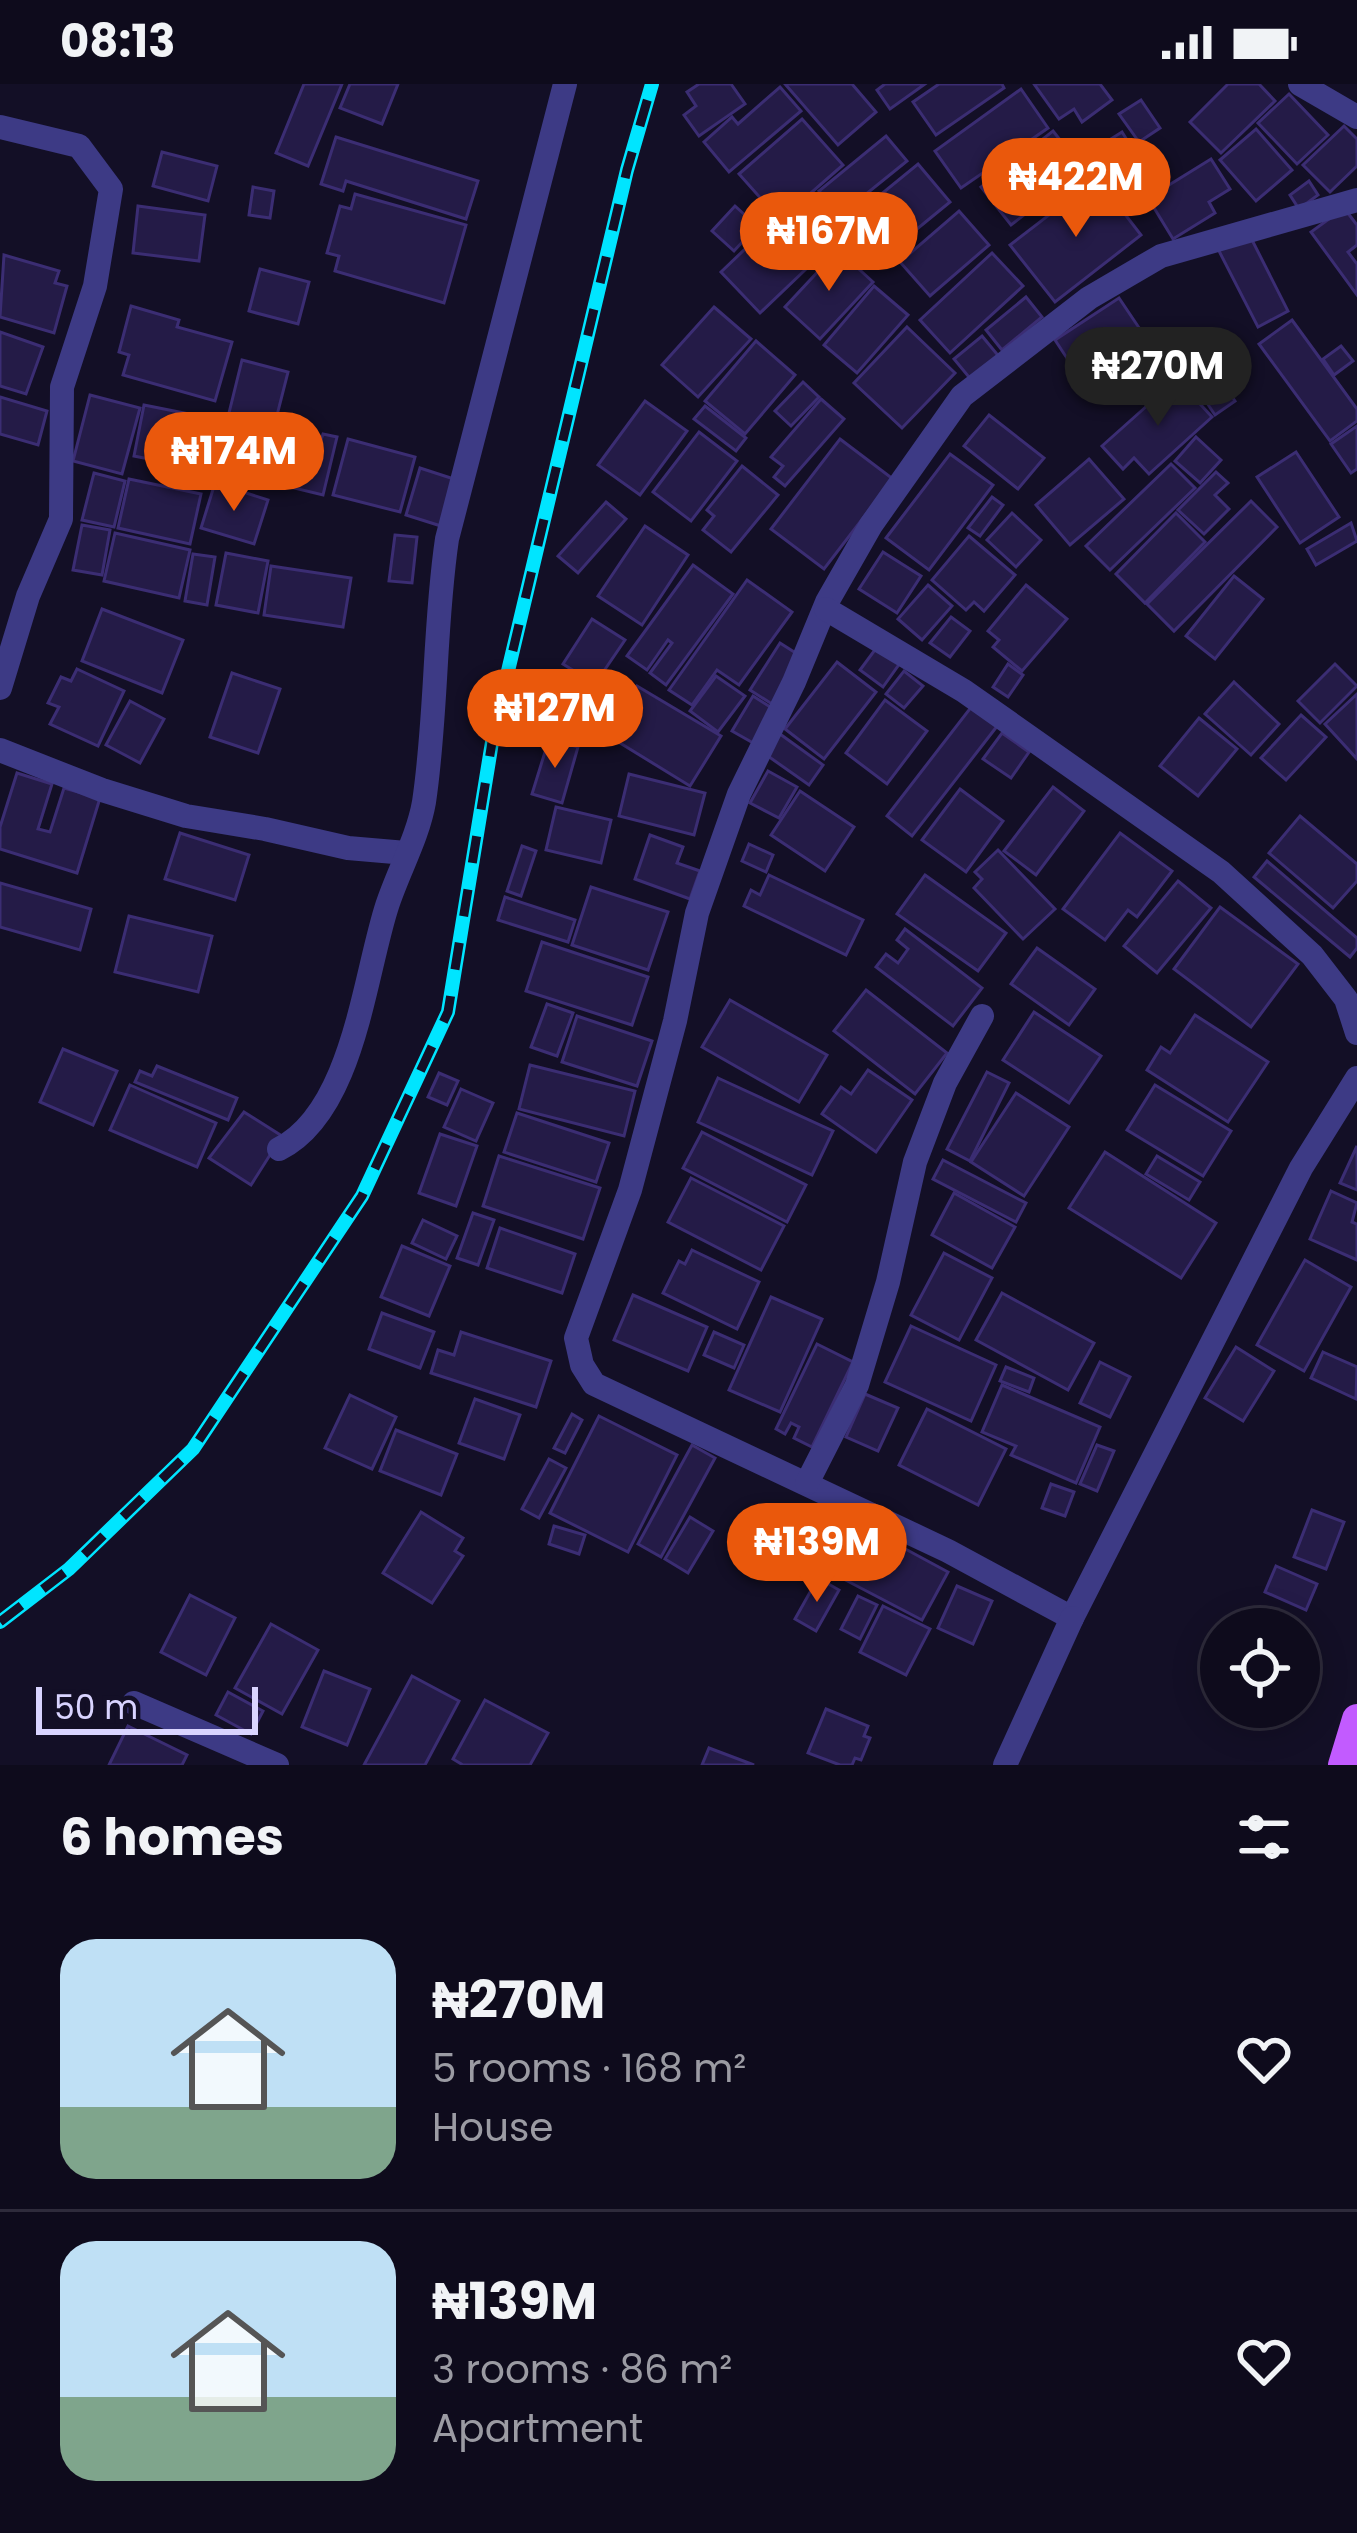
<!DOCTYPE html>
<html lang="en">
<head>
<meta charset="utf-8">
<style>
  body { margin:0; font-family:Poppins,sans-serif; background:#171425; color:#f1f3f6; height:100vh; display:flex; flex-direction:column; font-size:45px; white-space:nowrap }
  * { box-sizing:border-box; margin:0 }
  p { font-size:39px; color:#9b9ba3 }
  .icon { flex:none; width:66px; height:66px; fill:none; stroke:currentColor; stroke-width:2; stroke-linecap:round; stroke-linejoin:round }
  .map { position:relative; height:1681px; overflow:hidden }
  .drawer { display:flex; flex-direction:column; background:#0e0b1c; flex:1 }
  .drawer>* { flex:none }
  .fabs { position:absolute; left:1200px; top:1524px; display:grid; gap:24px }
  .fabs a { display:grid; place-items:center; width:120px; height:120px; border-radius:50%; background:#0e0b1c; box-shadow:0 6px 30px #0003,0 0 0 3px #2e2b3b; font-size:60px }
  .scale { position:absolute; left:36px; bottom:30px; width:222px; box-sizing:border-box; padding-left:12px; border:6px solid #d9d4ff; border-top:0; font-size:33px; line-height:42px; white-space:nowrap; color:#d9d4ff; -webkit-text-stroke:9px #130f26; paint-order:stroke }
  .price { position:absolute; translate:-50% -102px; padding:0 27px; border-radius:42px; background:#ea580c; color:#fff; font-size:39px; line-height:78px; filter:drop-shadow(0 3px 6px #0008) }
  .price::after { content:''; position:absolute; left:50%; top:72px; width:36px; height:27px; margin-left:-18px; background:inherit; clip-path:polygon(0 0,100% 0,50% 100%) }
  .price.current { background:#222; color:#fff }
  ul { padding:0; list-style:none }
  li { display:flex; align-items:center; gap:36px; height:300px; padding:0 60px }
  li+li { border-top:3px solid #2e2b3b }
  li span { display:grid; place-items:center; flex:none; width:336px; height:240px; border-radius:36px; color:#555 }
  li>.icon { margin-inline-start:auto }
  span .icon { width:144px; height:144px; fill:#fffc; stroke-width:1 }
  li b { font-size:51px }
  h2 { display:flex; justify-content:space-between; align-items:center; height:144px; padding:0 60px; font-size:51px }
  .status { display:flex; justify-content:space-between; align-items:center; height:84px; padding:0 60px; background:#0e0b1c; direction:ltr }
  .status svg { height:33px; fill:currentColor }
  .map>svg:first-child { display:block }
</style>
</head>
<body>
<div class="status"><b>08:13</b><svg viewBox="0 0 49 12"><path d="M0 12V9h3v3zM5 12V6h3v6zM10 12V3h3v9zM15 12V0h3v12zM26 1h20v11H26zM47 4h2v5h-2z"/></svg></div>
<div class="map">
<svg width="1357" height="1681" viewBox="0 0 1357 1681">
  <rect width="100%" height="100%" fill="#130f26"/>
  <!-- building -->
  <g fill="#241b47" stroke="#3b2d73" stroke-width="3">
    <path d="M304,0H342L308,82L276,69Z"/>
    <path d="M350,0H398L382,40L340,24Z"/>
    <path d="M699,0H731L745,20L699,52L684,31L696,22L687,8Z"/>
    <path d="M785,0H852L876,28L838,61Z"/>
    <path d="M885,0H925L890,25L877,6Z"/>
    <path d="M939,0H1002L1004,4L936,51L913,18Z"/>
    <path d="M1034,0H1100L1112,16L1082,38L1074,25L1059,35Z"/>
    <path d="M1228,0H1259L1275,17L1221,69L1190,38Z"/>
    <path d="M780,3L801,27L729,88L704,58L732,33L738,40Z"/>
    <path d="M1021,5L1048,44L961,104L935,67Z"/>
    <path d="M1289,10L1328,51L1297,80L1258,39Z"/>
    <path d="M1141,16L1160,44L1139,58L1119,30Z"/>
    <path d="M802,35L843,81L780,136L739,90Z"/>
    <path d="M1344,42L1357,55V82L1330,108L1303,81Z"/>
    <path d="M1256,45L1292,86L1256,117L1220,76Z"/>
    <path d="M1053,47L1083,85L1011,141L981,103Z"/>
    <path d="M1122,48L1134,67L1099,89L1087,70Z"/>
    <path d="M886,52L907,77L839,132L819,107Z"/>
    <path d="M336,53L478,97L466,135L346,97L343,107L321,100Z"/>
    <path d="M162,68L217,82L208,117L153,102Z"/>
    <path d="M1211,75L1230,105L1209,118L1215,129L1173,155L1148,114Z"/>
    <path d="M918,80L950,118L873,181L841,143Z"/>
    <path d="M1097,94L1141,151L1055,218L1010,161Z"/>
    <path d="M1309,97L1318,111L1299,125L1290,111Z"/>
    <path d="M253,103L274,107L270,134L249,131Z"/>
    <path d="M355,110L466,141L444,219L335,187L339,172L327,169L340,122L351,125Z"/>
    <path d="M138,122L205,131L199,177L133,169Z"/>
    <path d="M735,122L757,142L734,167L712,147Z"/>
    <path d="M1344,124L1357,141V161L1348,168L1357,180V211L1311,148Z"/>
    <path d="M959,127L989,161L930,212L900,178Z"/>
    <path d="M766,145L805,186L760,229L721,188Z"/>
    <path d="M1249,150L1288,227L1258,243L1218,165Z"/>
    <path d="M838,166L873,198L820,255L785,223Z"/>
    <path d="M992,169L1023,202L950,269L920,236Z"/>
    <path d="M4,171L59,187L55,199L67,202L54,249L0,233Z"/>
    <path d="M260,185L309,198L298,240L249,227Z"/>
    <path d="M874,202L908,231L857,289L824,261Z"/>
    <path d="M1026,213L1042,233L1002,266L986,246Z"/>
    <path d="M1119,214L1154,266L1090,309L1055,256Z"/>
    <path d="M131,222L179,236L177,243L232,258L215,317L123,291L129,271L119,268Z"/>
    <path d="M714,223L751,255L698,313L662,281Z"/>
    <path d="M1292,236L1357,325V337L1330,357L1259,260Z"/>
    <path d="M907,243L955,289L902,344L854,299Z"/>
    <path d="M0,248L43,263L26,310L0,302Z"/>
    <path d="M1191,251L1235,317L1215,331L1171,265Z"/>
    <path d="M982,252L1001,275L973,298L954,275Z"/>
    <path d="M756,257L795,291L745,350L705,317Z"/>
    <path d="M1341,262L1353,277L1334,291L1323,275Z"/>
    <path d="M242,276L288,288L261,394L216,382Z"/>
    <path d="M1177,295L1212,333L1149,390L1134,374L1123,385L1102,362Z"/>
    <path d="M803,298L819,313L791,342L775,327Z"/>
    <path d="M90,311L140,324L122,390L73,377Z"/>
    <path d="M0,313L47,327L38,361L0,350Z"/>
    <path d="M821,315L844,335L785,402L774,393L783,382L771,373Z"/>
    <path d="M645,317L687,347L640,411L598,381Z"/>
    <path d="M144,321L219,336L209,387L134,372Z"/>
    <path d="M705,322L746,354L736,367L694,335Z"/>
    <path d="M989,331L1044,374L1018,405L964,362Z"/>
    <path d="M1357,342V385L1351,389L1331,360Z"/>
    <path d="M699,348L737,377L691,437L653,408Z"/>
    <path d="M280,350L320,359L323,350L337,353L323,411L269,398Z"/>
    <path d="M1196,353L1221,376L1200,399L1175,377Z"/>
    <path d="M348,355L415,373L400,428L333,411Z"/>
    <path d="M840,355L893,395L824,485L771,445Z"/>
    <path d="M1296,368L1339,433L1300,459L1257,393Z"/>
    <path d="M950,370L993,401L929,486L886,454Z"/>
    <path d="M1089,375L1124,415L1070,461L1036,421Z"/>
    <path d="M1171,380L1195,404L1110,486L1086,462Z"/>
    <path d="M742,382L778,411L731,468L703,446L714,432L707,426Z"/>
    <path d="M420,384L454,395L441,442L406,431Z"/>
    <path d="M1216,388L1228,399L1215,411L1229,425L1204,450L1178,426Z"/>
    <path d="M94,389L125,397L114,443L82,436Z"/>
    <path d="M129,395L201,410L190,460L118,444Z"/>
    <path d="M215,399L268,416L254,460L201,444Z"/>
    <path d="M992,413L1003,421L980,452L968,444Z"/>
    <path d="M1251,417L1277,443L1174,547L1147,520Z"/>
    <path d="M606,418L626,435L578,489L558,472Z"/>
    <path d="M1012,429L1041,456L1016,483L987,456Z"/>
    <path d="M1176,429L1205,458L1145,519L1116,490Z"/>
    <path d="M1351,439L1357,457L1316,481L1307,465Z"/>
    <path d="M82,441L110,446L102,491L73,486Z"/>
    <path d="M645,442L688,471L642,541L598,512Z"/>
    <path d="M115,449L190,466L179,514L104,497Z"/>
    <path d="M395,451L417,453L412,499L389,497Z"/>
    <path d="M969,452L1015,491L984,527L974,518L966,526L932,496Z"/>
    <path d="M883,468L921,492L897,529L859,505Z"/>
    <path d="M226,469L268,477L258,529L216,521Z"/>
    <path d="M193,470L215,473L207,521L185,517Z"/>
    <path d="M693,481L733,510L666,601L650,589L672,559L668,556L647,586L627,572Z"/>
    <path d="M271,482L351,494L343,543L264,531Z"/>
    <path d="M1234,492L1263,515L1215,575L1186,552Z"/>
    <path d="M747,496L792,528L739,601L717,586L692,621L669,606Z"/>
    <path d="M928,501L952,522L922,556L898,535Z"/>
    <path d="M1026,501L1067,535L1022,587L993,563L999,556L988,547Z"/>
    <path d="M102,525L183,556L162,609L82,577Z"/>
    <path d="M951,533L970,547L950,573L930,559Z"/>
    <path d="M592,535L625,556L595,600L563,580Z"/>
    <path d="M780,559L802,573L772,620L750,606Z"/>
    <path d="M877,563L900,579L883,603L860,586Z"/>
    <path d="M837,578L876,608L824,675L785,645Z"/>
    <path d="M1008,580L1023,591L1008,613L993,603Z"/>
    <path d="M1335,580L1357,602L1320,639L1298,617Z"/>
    <path d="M77,585L124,607L98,662L50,640L59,623L48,619L61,593L71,597Z"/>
    <path d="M904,587L923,602L904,624L886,610Z"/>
    <path d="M232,589L280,605L258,669L210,653Z"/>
    <path d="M565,590L606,615L579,659L551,641L564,618L552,611Z"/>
    <path d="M716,592L745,612L718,648L690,627Z"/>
    <path d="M1234,598L1279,640L1251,671L1205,630Z"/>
    <path d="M637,602L721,652L690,702L607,651Z"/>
    <path d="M1357,610V675L1325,640Z"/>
    <path d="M753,612L775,626L755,660L732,647Z"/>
    <path d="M885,616L927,647L887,700L846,669Z"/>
    <path d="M130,617L164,635L140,679L106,661Z"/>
    <path d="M972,622L998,641L912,752L887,732Z"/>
    <path d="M1301,631L1326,653L1286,696L1261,674Z"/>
    <path d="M1199,634L1237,665L1198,712L1160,682Z"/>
    <path d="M1002,649L1029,668L1011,694L983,675Z"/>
    <path d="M780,650L823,681L809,701L765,670Z"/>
    <path d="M549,655L578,663L562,719L532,710Z"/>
    <path d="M768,687L797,703L779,734L750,719Z"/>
    <path d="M17,689L52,700L38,745L50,748L64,704L100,714L77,789L0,765V743Z"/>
    <path d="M629,690L705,709L694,751L619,732Z"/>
    <path d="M1053,703L1084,727L1036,791L1004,767Z"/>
    <path d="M960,705L1003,737L966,788L922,756Z"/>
    <path d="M800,707L854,743L825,787L771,751Z"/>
    <path d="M556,723L611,736L601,779L546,766Z"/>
    <path d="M1300,732L1357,780V797L1333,824L1269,769Z"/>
    <path d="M180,749L249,771L235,816L165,795Z"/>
    <path d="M1120,749L1172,787L1137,833L1128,826L1105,856L1063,825Z"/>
    <path d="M650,751L683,763L677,779L700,787L690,815L635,795Z"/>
    <path d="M749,760L773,771L766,788L742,777Z"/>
    <path d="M522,762L536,767L521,812L507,807Z"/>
    <path d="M998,766L1055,825L1023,855L974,804L982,795L975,788Z"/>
    <path d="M1267,777L1357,854V864L1350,873L1254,793Z"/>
    <path d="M769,791L863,836L846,871L744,822L751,806L760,811Z"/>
    <path d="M925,791L1006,849L978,887L897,830Z"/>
    <path d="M1178,797L1211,824L1157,889L1124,862Z"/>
    <path d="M0,799L91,825L80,866L0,843Z"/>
    <path d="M591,803L668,828L648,886L572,861Z"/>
    <path d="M505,813L575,836L568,858L498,836Z"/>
    <path d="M1220,823L1298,880L1251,943L1174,885Z"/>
    <path d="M129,832L212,852L198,908L115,888Z"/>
    <path d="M905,845L982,904L953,942L876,883L886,870L898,879L908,865L897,856Z"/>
    <path d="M542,858L648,893L632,941L526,907Z"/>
    <path d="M1037,864L1095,905L1069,941L1011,900Z"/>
    <path d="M866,906L947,969L915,1010L834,947Z"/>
    <path d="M730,916L827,971L799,1018L702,963Z"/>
    <path d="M547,920L573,929L557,972L531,963Z"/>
    <path d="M1034,928L1101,972L1069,1019L1003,976Z"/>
    <path d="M1195,931L1268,978L1228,1038L1147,986L1161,963L1170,969Z"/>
    <path d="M577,932L652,957L637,1002L562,978Z"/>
    <path d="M63,965L117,987L93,1041L40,1018Z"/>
    <path d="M530,981L635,1007L624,1052L519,1025Z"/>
    <path d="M157,982L237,1014L228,1036L135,998L140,987L152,992Z"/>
    <path d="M868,986L912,1016L876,1068L822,1030L841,1003L851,1010Z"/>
    <path d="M987,988L1009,999L970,1077L947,1065Z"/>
    <path d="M439,989L458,997L447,1021L428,1013Z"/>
    <path d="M718,994L833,1047L812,1091L698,1038Z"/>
    <path d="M130,1001L216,1039L197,1083L110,1046Z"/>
    <path d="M1155,1001L1231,1047L1203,1092L1127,1046Z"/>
    <path d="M461,1005L493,1019L476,1057L444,1043Z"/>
    <path d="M1016,1009L1069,1043L1024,1112L971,1078Z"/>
    <path d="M244,1028L282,1052L251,1101L209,1074Z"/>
    <path d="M517,1029L609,1059L596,1098L504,1068Z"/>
    <path d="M702,1048L806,1101L787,1138L683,1084Z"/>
    <path d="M440,1050L477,1062L456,1122L419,1109Z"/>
    <path d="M1357,1062V1106L1340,1099Z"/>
    <path d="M1105,1068L1216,1139L1181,1194L1069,1124Z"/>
    <path d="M499,1072L600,1104L583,1155L483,1122Z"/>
    <path d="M1157,1072L1200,1098L1189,1116L1146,1090Z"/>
    <path d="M943,1076L1026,1119L1016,1138L933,1095Z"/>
    <path d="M691,1094L784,1142L761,1186L668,1138Z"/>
    <path d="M1331,1107L1357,1119L1352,1138L1357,1140V1176L1310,1155Z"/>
    <path d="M954,1109L1015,1143L992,1184L932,1151Z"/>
    <path d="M473,1129L494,1136L478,1181L457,1174Z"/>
    <path d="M423,1136L457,1152L446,1175L412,1159Z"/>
    <path d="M500,1144L575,1170L562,1209L487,1184Z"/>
    <path d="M402,1162L450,1182L429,1232L381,1213Z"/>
    <path d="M692,1166L759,1198L737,1245L663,1209L679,1177L685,1180Z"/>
    <path d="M944,1169L992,1194L959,1256L911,1231Z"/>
    <path d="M1305,1176L1351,1203L1304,1287L1257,1261Z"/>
    <path d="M1002,1209L1094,1259L1068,1306L976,1256Z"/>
    <path d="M633,1211L707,1243L688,1287L614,1256Z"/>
    <path d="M771,1213L822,1235L780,1328L729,1306Z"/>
    <path d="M382,1229L434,1248L420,1284L369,1265Z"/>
    <path d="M911,1242L996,1281L971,1337L885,1298Z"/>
    <path d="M461,1248L551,1277L536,1323L431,1289L438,1266L454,1271Z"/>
    <path d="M714,1248L744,1261L734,1284L704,1271Z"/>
    <path d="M817,1260L853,1278L812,1363L794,1354L799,1343L791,1339L785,1350L776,1345Z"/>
    <path d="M1236,1263L1274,1287L1243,1337L1205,1314Z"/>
    <path d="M1323,1268L1357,1283L1356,1315L1311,1294Z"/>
    <path d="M1100,1278L1130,1293L1110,1333L1080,1319Z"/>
    <path d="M1006,1283L1034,1294L1029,1308L1000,1297Z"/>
    <path d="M1002,1301L1100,1343L1076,1399L1011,1371L1016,1362L982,1348Z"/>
    <path d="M865,1310L898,1324L878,1367L846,1353Z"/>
    <path d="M350,1311L396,1333L372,1385L325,1364Z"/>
    <path d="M475,1315L520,1331L504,1375L459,1359Z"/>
    <path d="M927,1325L1006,1365L978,1421L899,1381Z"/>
    <path d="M572,1330L582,1336L565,1369L554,1364Z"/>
    <path d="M599,1332L677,1371L628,1468L550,1429Z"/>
    <path d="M396,1346L457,1370L441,1411L380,1387Z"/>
    <path d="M692,1361L715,1374L661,1473L638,1460Z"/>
    <path d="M1097,1361L1114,1367L1097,1407L1080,1400Z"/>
    <path d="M549,1375L566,1384L539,1434L522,1425Z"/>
    <path d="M1051,1400L1074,1408L1065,1432L1042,1424Z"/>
    <path d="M1312,1426L1344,1438L1326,1485L1294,1473Z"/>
    <path d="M421,1428L463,1454L455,1467L463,1472L432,1519L383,1489Z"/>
    <path d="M690,1433L713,1447L688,1489L665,1475Z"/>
    <path d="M859,1440L948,1488L922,1536L832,1489Z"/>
    <path d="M554,1442L585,1451L579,1470L549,1460Z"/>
    <path d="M1276,1482L1317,1500L1306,1526L1265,1508Z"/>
    <path d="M818,1494L839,1506L816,1547L795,1535Z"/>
    <path d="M957,1502L992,1517L973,1560L938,1544Z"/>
    <path d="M190,1511L235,1534L206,1591L161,1568Z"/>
    <path d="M858,1512L877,1521L860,1555L841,1545Z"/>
    <path d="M883,1522L930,1545L906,1591L860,1568Z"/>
    <path d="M271,1540L318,1566L282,1630L235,1604Z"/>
    <path d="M324,1587L370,1605L347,1661L302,1643Z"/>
    <path d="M412,1592L459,1617L425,1681H364Z"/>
    <path d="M228,1608L263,1627L251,1650L216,1631Z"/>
    <path d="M485,1616L548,1649L530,1681H463L453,1675Z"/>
    <path d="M826,1625L868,1642L864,1652L870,1654L861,1676L855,1674L852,1681H840L808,1669Z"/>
    <path d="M128,1642L187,1671L182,1681H109Z"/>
    <path d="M709,1664L754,1681H702Z"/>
  </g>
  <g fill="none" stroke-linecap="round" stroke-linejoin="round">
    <!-- street -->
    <g stroke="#3d3a85" stroke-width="24">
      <path d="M1300,0L1357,33"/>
      <path d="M0,43L79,62L111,105L95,202L62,303L61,435L28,512L0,604"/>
      <path d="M1357,116L1161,172L1089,214L962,312L871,441L827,518L794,598L739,710L697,829L675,937L630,1106L576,1254L582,1281L594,1300L948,1467L1072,1534L1301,1084L1357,994"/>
      <path d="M826,525L964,607L1221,788L1312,871L1346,915L1357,949"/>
      <path d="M0,666L102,706L186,732L265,745L348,764L406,769"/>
      <path d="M279,1065C353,1028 364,893 387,822C398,788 418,753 424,718C437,631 434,542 447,455L565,0"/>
      <path d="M807,1399L857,1301L888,1198L915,1078L945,999L982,932"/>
      <path d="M134,1619L277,1681"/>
      <path d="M1005,1681L1072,1534"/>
    </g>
    <!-- primary -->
    <path stroke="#c25bff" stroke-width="30" d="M1343,1681L1357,1635"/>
    <defs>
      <path id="rail" d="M0,1538L69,1485L193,1365L362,1112L448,928L494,646L627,86L652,0"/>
    </defs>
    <!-- rail casing -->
    <use href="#rail" stroke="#00e5ff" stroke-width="14"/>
    <!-- rail -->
    <use href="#rail" stroke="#130f26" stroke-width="9" stroke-dasharray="27" stroke-linecap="butt"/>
  </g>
</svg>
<div class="fabs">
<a><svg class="icon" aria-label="locate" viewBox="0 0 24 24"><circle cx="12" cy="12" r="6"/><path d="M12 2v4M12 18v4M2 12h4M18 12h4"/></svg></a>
</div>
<div class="scale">50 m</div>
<b class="price" style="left:1076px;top:156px">₦422M</b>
<b class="price" style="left:829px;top:210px">₦167M</b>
<b class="price current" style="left:1158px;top:345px">₦270M</b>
<b class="price" style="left:234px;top:430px">₦174M</b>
<b class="price" style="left:555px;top:687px">₦127M</b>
<b class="price" style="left:817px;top:1521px">₦139M</b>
</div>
<section class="drawer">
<h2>6 homes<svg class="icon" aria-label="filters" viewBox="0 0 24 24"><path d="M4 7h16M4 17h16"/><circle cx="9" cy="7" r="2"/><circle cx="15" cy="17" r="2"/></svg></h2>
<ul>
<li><span style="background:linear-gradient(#bfe0f5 70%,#7fa58c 0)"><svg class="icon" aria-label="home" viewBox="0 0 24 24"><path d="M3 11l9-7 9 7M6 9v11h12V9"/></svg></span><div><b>₦270M</b><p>5 rooms · 168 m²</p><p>House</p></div><svg class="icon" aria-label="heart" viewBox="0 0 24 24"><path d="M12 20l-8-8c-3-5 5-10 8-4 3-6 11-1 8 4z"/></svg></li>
<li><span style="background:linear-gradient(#bfe0f5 65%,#7fa58c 0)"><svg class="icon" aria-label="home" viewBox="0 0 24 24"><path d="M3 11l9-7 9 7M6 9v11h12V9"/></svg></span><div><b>₦139M</b><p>3 rooms · 86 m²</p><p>Apartment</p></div><svg class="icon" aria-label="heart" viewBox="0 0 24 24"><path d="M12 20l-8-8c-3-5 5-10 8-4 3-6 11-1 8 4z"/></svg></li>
</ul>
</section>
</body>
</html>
